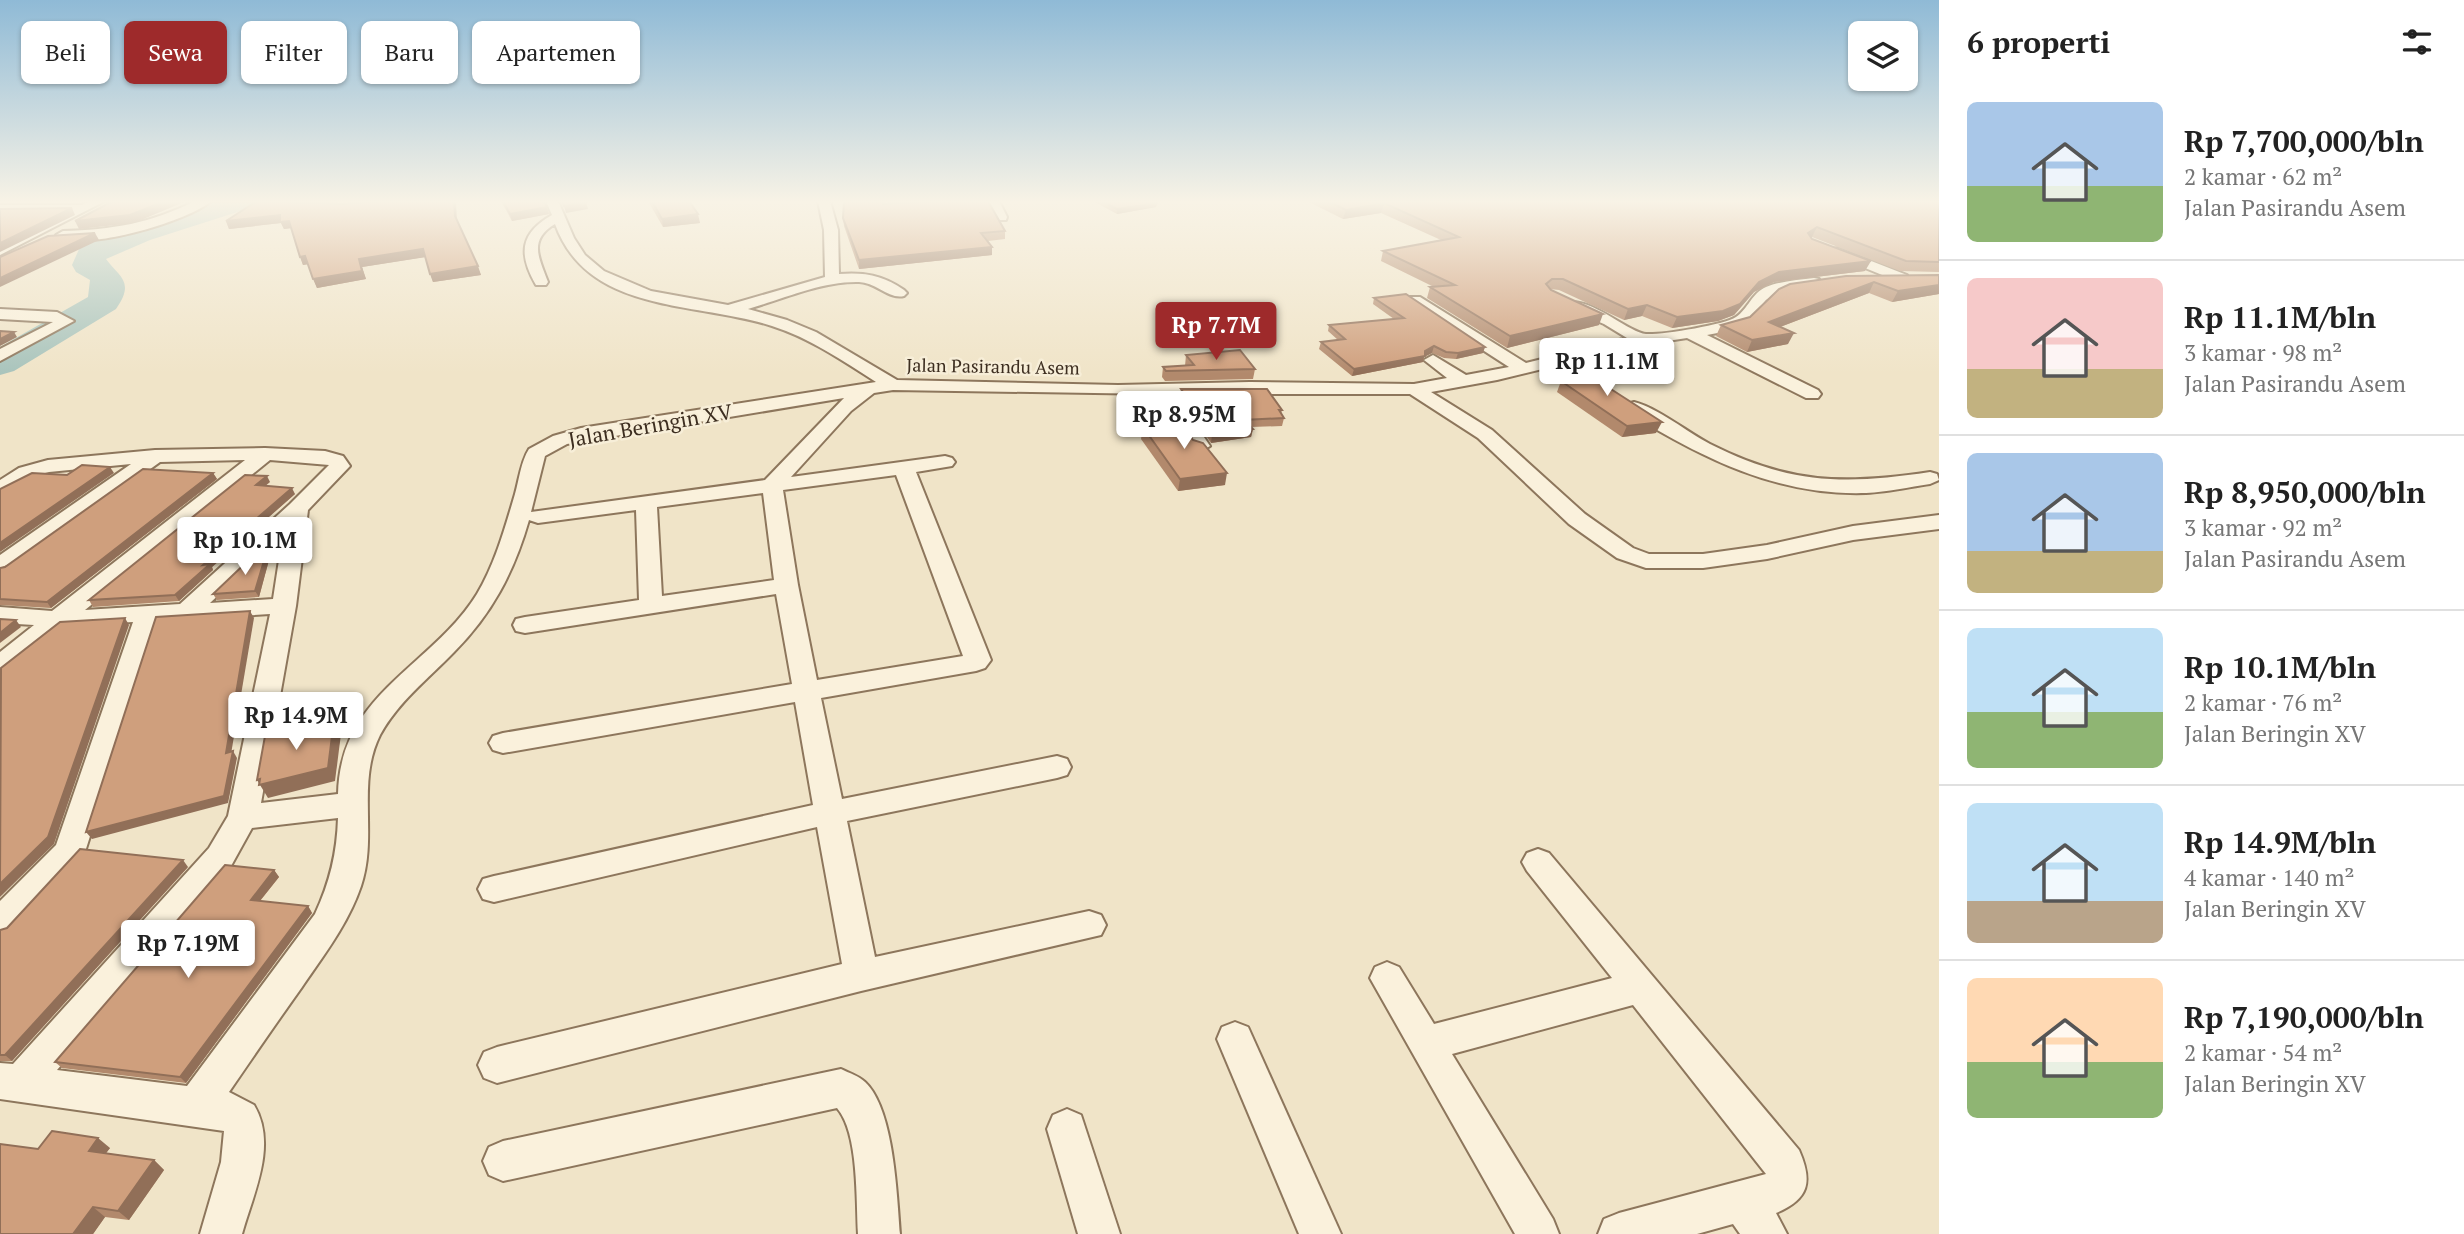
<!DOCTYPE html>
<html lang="id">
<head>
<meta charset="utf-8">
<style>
  body { margin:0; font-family:"PT Serif",serif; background:#f6f6f6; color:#222; height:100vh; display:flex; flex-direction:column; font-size:26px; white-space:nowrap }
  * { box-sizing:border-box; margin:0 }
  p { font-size:23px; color:#767676 }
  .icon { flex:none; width:38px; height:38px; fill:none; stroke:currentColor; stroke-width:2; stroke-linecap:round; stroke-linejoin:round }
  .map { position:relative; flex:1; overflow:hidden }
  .sheet { display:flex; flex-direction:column; background:#fff; width:525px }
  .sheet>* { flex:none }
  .hud { position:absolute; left:21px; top:21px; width:665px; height:63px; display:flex; gap:14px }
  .buttons { position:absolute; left:1848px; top:21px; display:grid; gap:14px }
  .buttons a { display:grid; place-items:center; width:70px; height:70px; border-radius:10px; background:#fff; box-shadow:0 2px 5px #0004; font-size:35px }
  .price { position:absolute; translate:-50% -60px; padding:0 16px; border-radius:7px; background:#fff; color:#222; font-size:23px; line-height:46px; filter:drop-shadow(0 2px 4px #0008) }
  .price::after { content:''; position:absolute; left:50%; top:42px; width:21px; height:16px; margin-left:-10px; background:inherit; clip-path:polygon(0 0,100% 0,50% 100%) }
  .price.on { background:#9e2a2b; color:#fff }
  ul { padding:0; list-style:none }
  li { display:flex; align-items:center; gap:21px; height:175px; padding:0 28px }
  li+li { border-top:2px solid #e0e0e0 }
  li span { display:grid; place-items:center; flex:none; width:196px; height:140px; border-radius:10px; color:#555 }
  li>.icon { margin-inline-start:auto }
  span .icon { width:84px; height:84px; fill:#fffc; stroke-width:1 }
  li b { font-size:30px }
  h2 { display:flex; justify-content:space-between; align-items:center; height:84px; padding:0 28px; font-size:30px }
  .pill { padding:0 24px; border-radius:10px; background:#fff; box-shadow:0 2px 5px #0004; font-size:24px; line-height:63px }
  .pill.on { background:#9e2a2b; color:#fff }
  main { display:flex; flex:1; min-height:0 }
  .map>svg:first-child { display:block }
</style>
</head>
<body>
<main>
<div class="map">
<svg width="1939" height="1234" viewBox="0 0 1939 1234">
  <rect width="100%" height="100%" fill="#f0e4c8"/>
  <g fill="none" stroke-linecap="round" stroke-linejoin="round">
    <!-- river -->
    <path fill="#a9c4bc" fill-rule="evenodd" d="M212,201H257L253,207L150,240L106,259C118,276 136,281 116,309L14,371L0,375V347L88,297L90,280L76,272L72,265L80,247L128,226Z"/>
    <defs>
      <g id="street">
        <path d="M89,201H105L0,255V246L67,212L0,213V205H82Z"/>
        <path d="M195,201H211C190,221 78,254 56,235L63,231C111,230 152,223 195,201Z"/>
        <path d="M294,201H314L308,205Z"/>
        <path d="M546,201H558L574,238L585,255L604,271L651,291L728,305L825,277L824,230L818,201H830L838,230L839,274C864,272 883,275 904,290L907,293L904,296C890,300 875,282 859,282C822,281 783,299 748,309L787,320L816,332L897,380L1118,385L1250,382L1414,384L1447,378L1424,360L1433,355L1466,375L1509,367L1410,303L1407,300L1410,297H1420L1526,363L1627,338L1604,324L1568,309L1565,306L1568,303C1591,297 1629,333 1646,334C1661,335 1724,325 1736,317C1748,309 1752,293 1766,287C1780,281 1799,280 1814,278L1819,279L1821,282L1819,285L1776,294L1766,300L1748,323L1728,331L1707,335L1818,390L1821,394L1818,398H1806L1687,338L1641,345L1497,380L1431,392L1492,430L1585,514L1633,548L1649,554H1703L1767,545L1853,526L1939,515V529L1853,540L1767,559L1703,568H1646L1617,558L1569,524L1478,438L1410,394H1175L1210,446L1200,452L1193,450L1157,394L893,390L874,393L851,411L791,477L945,456L952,458L955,462L952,466L916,472L991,660L985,668L976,671L821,698L842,799L1057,756L1067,759L1071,767L1067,775L1057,778L847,821L875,957L1089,911L1101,915L1106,925L1101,935L861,991L497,1083L484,1078L478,1065L484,1052L497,1047L842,964L817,827L494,902L483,899L478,889L483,879L494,876L813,805L795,702L503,753L493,750L489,743L493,736L503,733L792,684L776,594L525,633L516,631L513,625L516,619L525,617L639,600L636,510L538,523L529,520C514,572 492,614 454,652C428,679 398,702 380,735C356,783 378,836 361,886C348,924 324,955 302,987C277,1022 253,1057 229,1092L254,1105C278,1145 253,1194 242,1234H200L221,1162L224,1131L0,1099V1063L13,1064L209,848L228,816L270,614L158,621L85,852L80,861L12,933L0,937V901L56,845L133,622L64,626L9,671L0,674V652L34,625L0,623V607L52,611L245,460L160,462L8,571L0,573V555L131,464L49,472L33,476L0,495V480L19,468L48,460L155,450L265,448L325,451L343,456L350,466L308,510L296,606L261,803L338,794C340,693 432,667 477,594C495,564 505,528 515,494C519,480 521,461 529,449L553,436L581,428L876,382C843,361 810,338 772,326C696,301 588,315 555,224C528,240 539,258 548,282L546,285H536C518,254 520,233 552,215ZM844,398L765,480L531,512L545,456L567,444ZM270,460L329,465L290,504L180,604L85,610ZM896,475L963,656L817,680L798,585L783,490ZM763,493L774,580L662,596L657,507ZM283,534L273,599L210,603ZM338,818C337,853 330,882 315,914L187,1086L57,1070L231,866L252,828Z"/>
        <path d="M987,201H999L1007,217L1006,220H996Z"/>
        <path d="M1838,248L1907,275L1909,278L1907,281H1897L1833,255V249Z"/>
        <path d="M0,309L57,312L74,321L0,361V349L53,322L0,319Z"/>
        <path d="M1634,402C1658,408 1687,432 1710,444C1789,484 1844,485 1930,472L1937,474L1939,480L1930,484C1909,487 1888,492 1866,493C1777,496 1702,458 1627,412L1625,408L1627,404Z"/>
        <path d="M1538,849L1549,853L1799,1150C1813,1182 1809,1199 1776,1213L1787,1234H1740L1733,1224L1697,1234H1598L1604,1219L1619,1213L1766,1174L1633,1005L1452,1054L1553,1219L1559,1234H1515L1370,978L1375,967L1387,962L1399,967L1434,1024L1612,978L1527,871L1522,862L1527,853Z"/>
        <path d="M1235,1022L1248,1027L1341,1234H1299L1217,1039L1222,1027Z"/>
        <path d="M841,1069C849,1073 859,1076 865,1082C894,1109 897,1196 900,1234H858C856,1201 859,1133 837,1108L503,1181L489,1175L483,1161L489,1147L503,1141Z"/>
        <path d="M1067,1109L1081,1115L1120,1234H1078L1047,1129L1053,1115Z"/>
      </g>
    </defs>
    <!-- street casing -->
    <use href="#street" stroke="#8d765c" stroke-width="4"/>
    <!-- street -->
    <use href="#street" fill="#faf1dc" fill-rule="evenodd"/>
  </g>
  <!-- wall -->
  <g fill="#b2896c">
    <path d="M16,201H58L17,202Z"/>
    <path d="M212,201H263L457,221L481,275L433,282L425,257L362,267L366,279L317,288L308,264L303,265L291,228L284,229L281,223L229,229L226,221L254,203H213Z"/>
    <path d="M501,201H544L549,214L512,221Z"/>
    <path d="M648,201H689L700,223L663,227Z"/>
    <path d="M1093,201H1156L1157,203L1156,207L1117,214Z"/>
    <path d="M1307,201H1939V272L1900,271L1812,237V239L1865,271L1774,282L1754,292L1734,315L1718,321L1672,328L1642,316L1624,320L1559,290L1550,289L1599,325L1507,348L1427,298L1430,287H1434L1381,261L1383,251L1441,240L1381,213L1343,219Z"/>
    <path d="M883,204L1005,231V239L988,241L992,247V255L859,269L844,226L843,218Z"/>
    <path d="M1939,275V294L1892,302L1869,293L1780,327L1788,344L1747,352L1716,336L1721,325L1750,317L1779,289Z"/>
    <path d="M1374,298L1483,353L1456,359L1444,358L1432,353L1424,357L1423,362L1352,376L1319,349L1321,342L1338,340L1328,331L1329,325L1394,319L1373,304Z"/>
    <path d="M1186,355L1255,369L1253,379L1165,381L1162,377L1163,367L1185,366Z"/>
    <path d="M1561,381L1656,433L1622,437L1557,392Z"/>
    <path d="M1181,389L1282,410L1281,414L1284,418L1282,426L1251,427L1253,429L1251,437L1211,443L1180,397Z"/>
    <path d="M1143,427L1193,440L1225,485L1178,491L1141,439Z"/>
    <path d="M213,473L217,479L51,608L0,605V568Z"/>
    <path d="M270,482L265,486L295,494L212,567L213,570L179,601L93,607L89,600Z"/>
    <path d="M269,560L259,597L217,600L213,594Z"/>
    <path d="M188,867L12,1061H0V930Z"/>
    <path d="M274,870L279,877L260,901L308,906L312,913L186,1083L62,1068L55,1062Z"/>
    <path d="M110,1148L106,1153L154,1160L164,1170L129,1220L105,1217L93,1234L38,1149Z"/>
  </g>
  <!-- shaded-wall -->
  <g fill="#916f58">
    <path d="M165,201H193L184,202L134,223L79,229L75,221Z"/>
    <path d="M454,201H456L457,224L455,216Z"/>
    <path d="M586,202L588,209L566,213L564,206Z"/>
    <path d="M1157,203L1156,207L1117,214V209Z"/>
    <path d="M1384,203L1381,213L1343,219L1346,210Z"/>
    <path d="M547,207L549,214L512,221L510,214Z"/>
    <path d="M72,208L75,215L0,252V243Z"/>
    <path d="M698,214L700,223L663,227L662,219Z"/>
    <path d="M280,215L289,221L292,228L284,229L281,223L229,229L226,221Z"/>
    <path d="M1817,227L1812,237L1803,242L1808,233Z"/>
    <path d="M95,233L99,240L0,287V278Z"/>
    <path d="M992,247V255L859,269V260Z"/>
    <path d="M423,249L426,257L362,267L366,279L317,288L313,279L359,259Z"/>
    <path d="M305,256L309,264L303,265L300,257Z"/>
    <path d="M1871,261L1865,271L1774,282L1754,292L1734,315L1718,321L1672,328L1677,317L1759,282L1779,272Z"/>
    <path d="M478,266L481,275L433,282L430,274Z"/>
    <path d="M1874,282L1869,293L1764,333L1769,322Z"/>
    <path d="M1939,285V294L1892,302L1898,291Z"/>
    <path d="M1647,305L1642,316L1624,320L1628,309Z"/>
    <path d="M1603,314L1599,325L1507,348L1510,336Z"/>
    <path d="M14,332L17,337L0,346V339Z"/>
    <path d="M1794,333L1788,344L1747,352L1752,340Z"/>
    <path d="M1434,346L1432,353L1424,357L1423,362L1352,376L1354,369L1425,351Z"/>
    <path d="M1485,347L1483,353L1456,359L1458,353Z"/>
    <path d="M1662,422L1656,433L1622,437L1627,426Z"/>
    <path d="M1253,429L1251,437L1211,443L1212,435Z"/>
    <path d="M110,467L114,473L0,552V543Z"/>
    <path d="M213,473L217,479L51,608L47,602Z"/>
    <path d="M1227,473L1225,485L1178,491L1180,479Z"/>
    <path d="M267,476L270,482L259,491L256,485Z"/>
    <path d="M292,488L295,494L212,567L213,570L179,601L175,595L203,565Z"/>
    <path d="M266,554L269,560L259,597L255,591Z"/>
    <path d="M250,611L254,618L230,760L226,753Z"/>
    <path d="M125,618L129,625L54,844L0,897V884Z"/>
    <path d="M16,620L21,627L0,643V633Z"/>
    <path d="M334,720L341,734L335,781L268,798L257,780Z"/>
    <path d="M233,751L237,758L228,803L92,839L86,832Z"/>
    <path d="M183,860L188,867L12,1061L5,1055Z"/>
    <path d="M274,870L279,877L255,907L251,900Z"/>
    <path d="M308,906L312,913L186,1083L180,1077Z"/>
    <path d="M98,1138L110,1148L100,1161L89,1151Z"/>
    <path d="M154,1160L164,1170L129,1220L118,1211Z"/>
    <path d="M93,1207L105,1217L93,1234H73Z"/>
  </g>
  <!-- building -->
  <g fill="#cf9f7d" stroke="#916f58" stroke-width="2">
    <path d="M113,201H165L130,215L75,221Z"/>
    <path d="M257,201L343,204L376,201H454L455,216L478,266L430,274L423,249L359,259L362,271L313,279L305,256L300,257L289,221L280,222V215L226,221Z"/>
    <path d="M503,201H544L547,207L510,214Z"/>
    <path d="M562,201H585L586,202L564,206Z"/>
    <path d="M652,201H689L698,214L662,219Z"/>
    <path d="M844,201H883V204L936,201H988L1005,231L981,233L992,247L859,260L843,218Z"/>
    <path d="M1102,201H1156L1157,203L1117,209Z"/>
    <path d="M1328,201H1939V262L1906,261L1817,227L1808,233L1812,239L1871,261L1779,272L1759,282L1740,304L1723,311L1677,317L1647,305L1628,309L1563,279H1552L1546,284L1551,290L1603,314L1510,336L1430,287L1455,285L1383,251L1459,237L1384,203L1346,210Z"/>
    <path d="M72,208L0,243V209Z"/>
    <path d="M95,233L0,278V257L48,236Z"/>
    <path d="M1939,275V285L1898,291L1874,282L1769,322L1794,333L1752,340L1721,325L1750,317L1779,289L1790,284L1846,276Z"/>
    <path d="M1406,294L1485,347L1458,353L1446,352L1434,346L1425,351V356L1354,369L1321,342L1345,339L1329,325L1404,318L1374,298Z"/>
    <path d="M0,331L14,332L0,339Z"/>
    <path d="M1240,350L1255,369L1166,371L1163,367L1194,365L1186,355Z"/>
    <path d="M1572,364L1662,422L1627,426L1561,381Z"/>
    <path d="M1181,389H1267L1282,410H1279L1284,418L1244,420L1253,429L1212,435Z"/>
    <path d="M1180,421L1193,440L1203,443L1227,473L1180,479L1143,427Z"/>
    <path d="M82,465L110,467L0,543V489L32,473L67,475Z"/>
    <path d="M143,469L213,473L47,602L0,599V568L5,567Z"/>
    <path d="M245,475L267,476L256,485L292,488L203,565L210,564L175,595L89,600Z"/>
    <path d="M266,554L255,591L213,594L253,556Z"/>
    <path d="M250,611L226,753L233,751L224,796L86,832L156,617Z"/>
    <path d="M125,618L48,837L0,884L1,668L60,622Z"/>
    <path d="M0,619L16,620L0,633Z"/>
    <path d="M334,720L328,768L259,785L260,779L257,780L265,736Z"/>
    <path d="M80,849L183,860L5,1055H0V930L7,928Z"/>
    <path d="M225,865L274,870L251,900L308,906L180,1077L55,1062Z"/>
    <path d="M52,1131L98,1138L89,1151L154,1160L118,1211L93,1207L73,1234H0V1144L38,1149Z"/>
  </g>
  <!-- sky -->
  <linearGradient id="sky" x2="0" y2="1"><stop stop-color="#8fbad6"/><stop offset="0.54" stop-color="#f8f3e6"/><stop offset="1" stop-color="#f8f3e6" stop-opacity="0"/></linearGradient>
  <rect width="1939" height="374" fill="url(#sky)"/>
  <g text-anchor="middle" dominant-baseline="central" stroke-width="5" stroke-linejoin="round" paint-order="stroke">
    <!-- far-street labels -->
    <g font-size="18" fill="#3d2e20" stroke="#f7eed8">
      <text transform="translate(993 366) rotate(1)">Jalan Pasirandu Asem</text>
    </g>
    <!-- street labels -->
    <g font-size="21" fill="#3d2e20" stroke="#f7eed8">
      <text transform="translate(650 425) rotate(-10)">Jalan Beringin XV</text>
    </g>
  </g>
</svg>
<div class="buttons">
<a><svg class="icon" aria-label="layers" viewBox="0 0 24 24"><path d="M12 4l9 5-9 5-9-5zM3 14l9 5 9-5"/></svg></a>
</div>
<b class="price on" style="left:1216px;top:362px">Rp 7.7M</b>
<b class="price" style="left:1607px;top:398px">Rp 11.1M</b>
<b class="price" style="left:1184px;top:451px">Rp 8.95M</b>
<b class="price" style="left:245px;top:577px">Rp 10.1M</b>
<b class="price" style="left:296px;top:752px">Rp 14.9M</b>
<b class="price" style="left:188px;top:980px">Rp 7.19M</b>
<div class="hud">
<a class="pill">Beli</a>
<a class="pill on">Sewa</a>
<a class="pill">Filter</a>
<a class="pill">Baru</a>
<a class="pill">Apartemen</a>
</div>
</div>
<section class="sheet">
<h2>6 properti<svg class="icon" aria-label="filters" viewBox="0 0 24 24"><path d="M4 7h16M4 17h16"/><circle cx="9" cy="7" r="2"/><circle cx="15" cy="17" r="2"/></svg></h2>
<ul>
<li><span style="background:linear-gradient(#a9c7e8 60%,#8fb573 0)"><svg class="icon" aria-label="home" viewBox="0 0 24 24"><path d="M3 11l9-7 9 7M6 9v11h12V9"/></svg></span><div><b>Rp 7,700,000/bln</b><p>2 kamar · 62 m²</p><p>Jalan Pasirandu Asem</p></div></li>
<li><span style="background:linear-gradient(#f6c9c9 65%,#c2b280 0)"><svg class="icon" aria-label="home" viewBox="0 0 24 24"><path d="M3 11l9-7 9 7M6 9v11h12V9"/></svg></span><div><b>Rp 11.1M/bln</b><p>3 kamar · 98 m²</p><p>Jalan Pasirandu Asem</p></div></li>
<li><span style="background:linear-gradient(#a9c7e8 70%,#c2b280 0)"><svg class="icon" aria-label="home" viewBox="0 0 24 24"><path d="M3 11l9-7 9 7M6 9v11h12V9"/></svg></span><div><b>Rp 8,950,000/bln</b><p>3 kamar · 92 m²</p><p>Jalan Pasirandu Asem</p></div></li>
<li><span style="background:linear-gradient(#bfe0f5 60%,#8fb573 0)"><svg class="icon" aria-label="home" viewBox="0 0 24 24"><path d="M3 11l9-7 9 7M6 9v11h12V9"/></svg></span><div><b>Rp 10.1M/bln</b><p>2 kamar · 76 m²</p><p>Jalan Beringin XV</p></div></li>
<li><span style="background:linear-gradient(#bfe0f5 70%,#b9a48a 0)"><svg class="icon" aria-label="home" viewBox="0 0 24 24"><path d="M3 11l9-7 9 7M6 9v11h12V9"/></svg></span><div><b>Rp 14.9M/bln</b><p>4 kamar · 140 m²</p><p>Jalan Beringin XV</p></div></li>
<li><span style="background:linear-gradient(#ffd9b3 60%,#8fb573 0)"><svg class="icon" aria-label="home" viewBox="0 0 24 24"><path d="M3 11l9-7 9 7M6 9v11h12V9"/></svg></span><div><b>Rp 7,190,000/bln</b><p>2 kamar · 54 m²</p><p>Jalan Beringin XV</p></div></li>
</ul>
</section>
</main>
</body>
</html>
